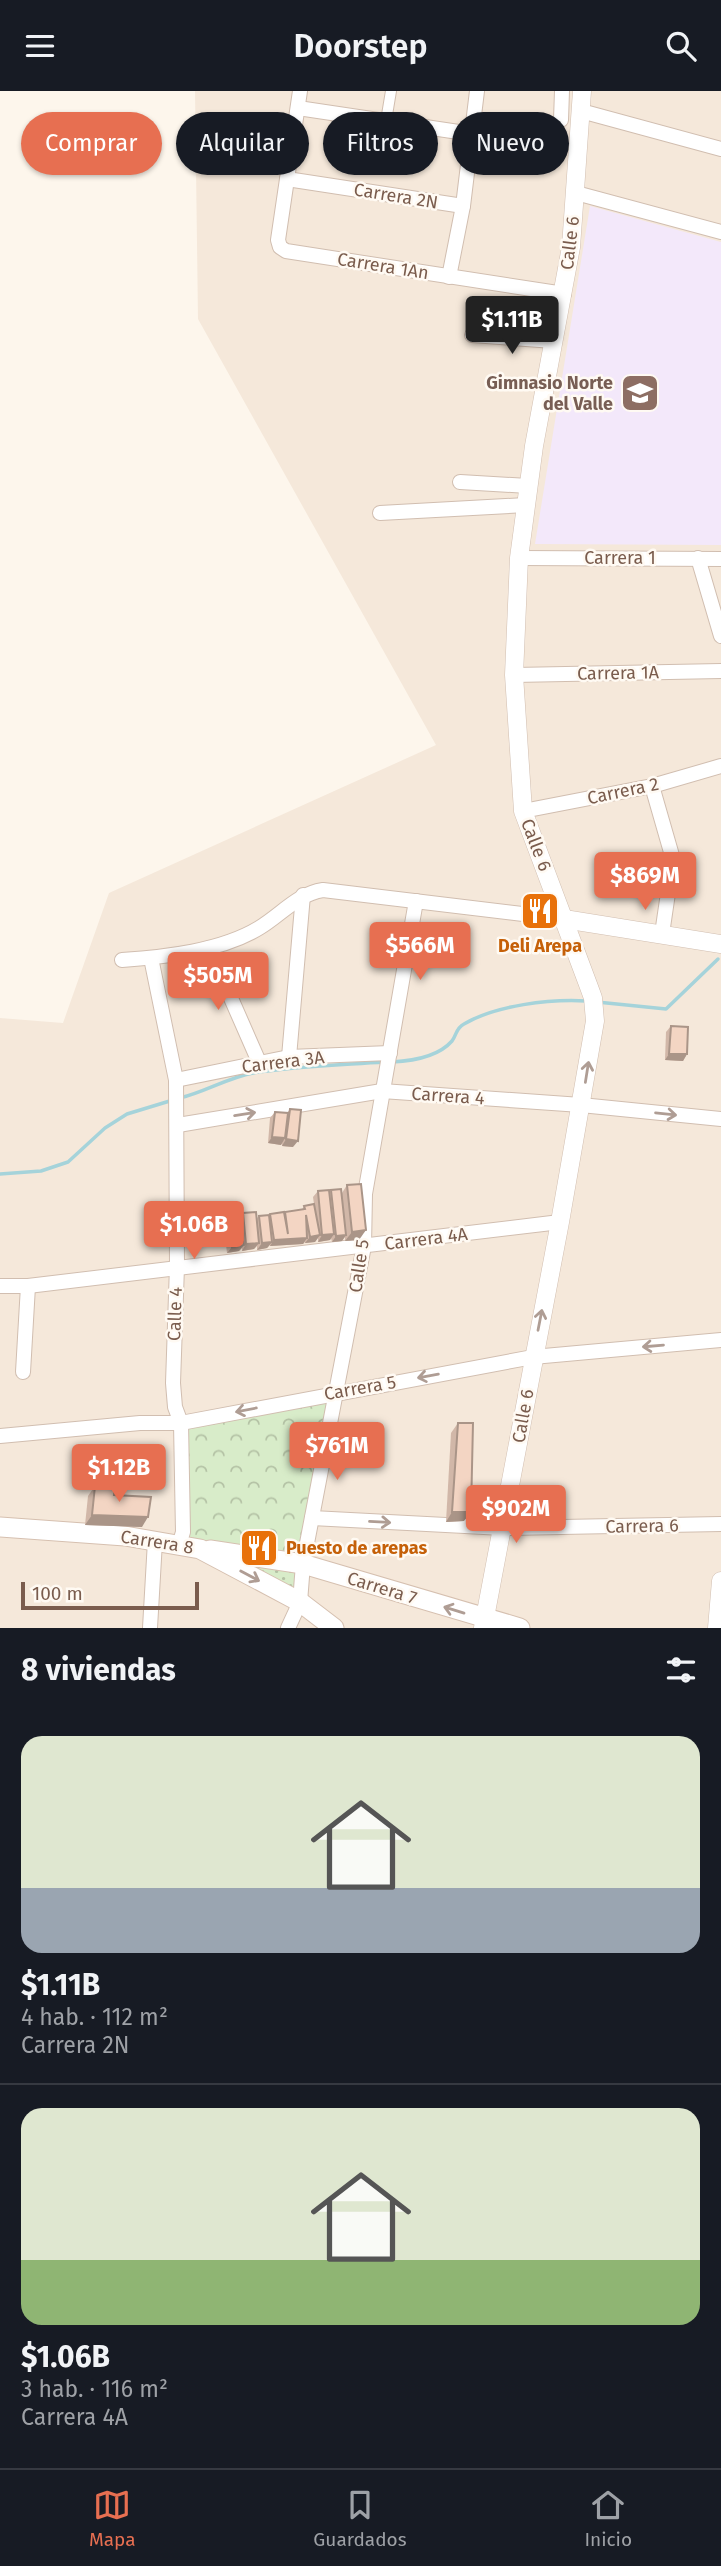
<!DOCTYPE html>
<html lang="es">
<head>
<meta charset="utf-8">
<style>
  body { margin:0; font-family:"Fira Sans",sans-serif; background:#242831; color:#f1f3f6; height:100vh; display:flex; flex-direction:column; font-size:26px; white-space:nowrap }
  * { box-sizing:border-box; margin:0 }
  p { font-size:23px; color:#9ea1a6 }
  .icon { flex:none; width:38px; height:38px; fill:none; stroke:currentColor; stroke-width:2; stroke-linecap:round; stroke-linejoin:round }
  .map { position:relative; height:1537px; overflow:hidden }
  .details { display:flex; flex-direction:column; background:#171b24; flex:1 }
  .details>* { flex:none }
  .guide { position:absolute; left:21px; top:21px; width:679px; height:63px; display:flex; gap:14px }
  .scale { position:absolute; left:21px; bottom:18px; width:178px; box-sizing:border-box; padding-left:7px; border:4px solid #7a5c4d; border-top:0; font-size:19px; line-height:24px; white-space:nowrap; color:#7a5c4d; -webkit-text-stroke:5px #fffaf3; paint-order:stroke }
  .price { position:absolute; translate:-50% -60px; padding:0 16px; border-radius:7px; background:#e76f51; color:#fff; font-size:23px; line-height:46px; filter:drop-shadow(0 2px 4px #0008) }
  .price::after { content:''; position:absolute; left:50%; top:42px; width:21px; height:16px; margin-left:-10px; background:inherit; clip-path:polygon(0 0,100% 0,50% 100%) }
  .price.on { background:#222; color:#fff }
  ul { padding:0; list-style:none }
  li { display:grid; align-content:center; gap:14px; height:371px; padding:0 21px }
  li+li { border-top:2px solid #363941 }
  li span { display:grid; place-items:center; height:217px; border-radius:21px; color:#555 }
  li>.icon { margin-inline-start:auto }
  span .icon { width:126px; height:126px; fill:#fffc; stroke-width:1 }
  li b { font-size:30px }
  h2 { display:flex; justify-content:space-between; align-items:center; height:84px; padding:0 21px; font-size:30px }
  .chip { padding:0 24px; border-radius:32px; background:#171b24; box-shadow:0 2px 5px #0004; font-size:24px; line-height:63px }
  .chip.on { background:#e76f51; color:#fff }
  header { display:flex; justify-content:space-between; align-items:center; height:91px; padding:0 21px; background:#171b24; font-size:32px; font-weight:600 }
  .tabs { display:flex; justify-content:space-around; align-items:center; height:98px; border-top:2px solid #363941; background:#171b24; font-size:19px; color:#9ea1a6 }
  .tabs a { display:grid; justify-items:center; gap:4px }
  .tabs .on { color:#e76f51 }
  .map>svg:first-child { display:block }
</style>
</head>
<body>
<header><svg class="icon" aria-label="menu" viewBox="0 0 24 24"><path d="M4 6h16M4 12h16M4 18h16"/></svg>Doorstep<svg class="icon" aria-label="search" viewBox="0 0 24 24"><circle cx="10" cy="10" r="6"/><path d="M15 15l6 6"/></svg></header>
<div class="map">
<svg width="721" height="1537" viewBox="0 0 721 1537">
  <defs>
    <pattern id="grass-dots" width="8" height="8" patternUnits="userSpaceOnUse" patternTransform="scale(1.75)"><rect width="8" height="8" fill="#d8ecc9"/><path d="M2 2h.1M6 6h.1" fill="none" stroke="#b4c2a5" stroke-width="1.8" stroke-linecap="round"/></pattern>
    <pattern id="park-crowns" width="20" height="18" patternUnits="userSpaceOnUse" patternTransform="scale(1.75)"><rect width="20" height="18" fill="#d8ecc9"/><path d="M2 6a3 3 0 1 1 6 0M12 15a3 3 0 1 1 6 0" fill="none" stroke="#b4c2a5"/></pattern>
  </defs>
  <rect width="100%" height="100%" fill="#fdf6ec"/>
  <!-- residential -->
  <path fill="#f5e8da" d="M195,0H721V1537H0V927L63,932L109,802L436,654L198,228Z"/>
  <!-- education -->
  <path fill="#f3e8fa" d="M590,115L721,151V454L535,453Z"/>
  <!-- grass -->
  <path fill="url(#grass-dots)" d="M200,1458L303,1473L300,1511Z"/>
  <!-- park -->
  <path fill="url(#park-crowns)" d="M337,1301L303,1473L200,1458L183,1441L181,1332Z"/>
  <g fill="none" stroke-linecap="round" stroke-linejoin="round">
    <!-- stream -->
    <g stroke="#a5d3da" stroke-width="3.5">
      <path d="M597,911L666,918L718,868"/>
      <path d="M392,971C412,970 438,966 452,950C457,943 456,937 464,933C496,914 550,908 586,910"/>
      <path d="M180,1007C205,1001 227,987 253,982C296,975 340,974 384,971"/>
      <path d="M0,1083L41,1080L68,1071L105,1037L127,1023L173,1009"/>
    </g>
    <defs>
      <path id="pedestrian" d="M386,30L391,0"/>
      <g id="minor">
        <path d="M300,0L278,149L280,156L286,160L564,203"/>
        <path d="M298,17L472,43"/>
        <path d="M581,20L721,58"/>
        <path d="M561,29L562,0"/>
        <path d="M287,88L463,115"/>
        <path d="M576,102L721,141"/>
        <path d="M449,186L463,115L477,0"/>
        <path d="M472,244L554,250"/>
        <path d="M460,391L528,395"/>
        <path d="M380,422L526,414"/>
        <path d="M519,467L721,468"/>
        <path d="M698,467L721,545"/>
        <path d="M514,584L721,580"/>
        <path d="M652,695L673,768L662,843"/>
        <path d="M523,720L652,695L721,675"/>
        <path d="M209,857L259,971"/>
        <path d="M151,867L176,989L177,1175L173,1292L175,1316L181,1332L183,1441L179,1454"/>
        <path d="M122,869C165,866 221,860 259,837C281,824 297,803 323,799L564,828"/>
        <path d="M289,966L303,804"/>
        <path d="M176,989L289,966L390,962"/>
        <path d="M178,1034L382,1000L581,1014L721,1028"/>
        <path d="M0,1195H28L560,1131"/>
        <path d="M23,1281L28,1195"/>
        <path d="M0,1345L140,1332H181L533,1266L721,1249"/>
        <path d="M312,1427L503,1437L721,1433"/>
        <path d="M150,1537L155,1450"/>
        <path d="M288,1537L300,1511L303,1473L364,1155L365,1103L416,810"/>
      </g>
      <g id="tertiary">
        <path d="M564,828L721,853"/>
        <path d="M483,1537L560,1131L595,930L593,907L589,896L523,720L514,584L519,467L534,355L571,156L582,0"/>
        <path d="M717,1537L721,1490"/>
      </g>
      <g id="secondary">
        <path d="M0,1436L125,1445L200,1458L300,1511L334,1537"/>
        <path d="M210,1459L303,1473L520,1537"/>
      </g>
    </defs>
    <!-- pedestrian casing -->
    <use href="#pedestrian" stroke="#d1beb0" stroke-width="12"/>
    <!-- minor casing -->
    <use href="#minor" stroke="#d1beb0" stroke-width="16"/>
    <!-- tertiary casing -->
    <use href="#tertiary" stroke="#d1beb0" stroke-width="19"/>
    <!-- secondary casing -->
    <use href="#secondary" stroke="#d6c0b0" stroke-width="21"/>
    <!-- pedestrian -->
    <use href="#pedestrian" stroke="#fff" stroke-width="10"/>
    <!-- minor -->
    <use href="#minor" stroke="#fff" stroke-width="14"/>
    <!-- tertiary -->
    <use href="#tertiary" stroke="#fff" stroke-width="18"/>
    <!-- secondary -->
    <use href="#secondary" stroke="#fff" stroke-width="19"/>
  </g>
  <!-- wall -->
  <g fill="#d1b7a8">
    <path d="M671,935L687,963L683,970L665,969L666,941Z"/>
    <path d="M290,1018L293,1056L282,1055V1052L281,1054L268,1052L270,1027L275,1021L287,1022Z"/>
    <path d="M347,1094L359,1149L345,1150V1146L342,1150L332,1151L331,1147L330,1149L318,1151V1147L315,1151L305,1152V1151L303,1153L270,1155V1154L267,1157L257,1159V1155L254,1158L242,1160V1157L239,1160L227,1162L223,1129L227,1123L240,1127L243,1122L256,1128L259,1125H269L270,1123H284L285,1121L302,1119L304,1115L314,1113L313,1106L318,1100L330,1101L331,1099L342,1102Z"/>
    <path d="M458,1332L464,1430L446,1431L451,1342Z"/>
    <path d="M95,1395L114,1404L142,1436L85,1434L88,1405Z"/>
  </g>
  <!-- shaded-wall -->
  <g fill="#aa9588">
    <path d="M669,963H687L683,970L665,969Z"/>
    <path d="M272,1046L285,1047L281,1054L268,1052Z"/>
    <path d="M286,1048L298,1050L293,1056L282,1055Z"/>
    <path d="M366,1139L359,1149L345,1150L352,1141Z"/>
    <path d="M334,1143L330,1149L318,1151L322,1144Z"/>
    <path d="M320,1144L315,1151L305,1152L310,1146Z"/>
    <path d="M346,1144L342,1150L332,1151L336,1145Z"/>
    <path d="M307,1147L303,1153L270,1155L274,1149Z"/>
    <path d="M272,1151L267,1157L257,1159L262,1152Z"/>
    <path d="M259,1152L254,1158L242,1160L246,1153Z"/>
    <path d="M244,1154L239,1160L227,1162L232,1156Z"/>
    <path d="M452,1421H471L464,1430L446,1431Z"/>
    <path d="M92,1424L148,1426L142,1436L85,1434Z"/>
  </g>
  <!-- building -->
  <g fill="#f3d5c3" stroke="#aa9588" stroke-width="2">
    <path d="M671,935L688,936L687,963H669Z"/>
    <path d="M290,1018L301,1019L298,1050L286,1048Z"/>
    <path d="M275,1021L288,1022L285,1047L272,1046Z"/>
    <path d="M361,1093L366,1139L352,1141L347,1094Z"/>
    <path d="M341,1098L346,1144L336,1145L331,1099Z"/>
    <path d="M329,1099L334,1143L322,1144L318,1100Z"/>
    <path d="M314,1113L320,1144L310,1146L306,1124L307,1147L274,1149L270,1123L284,1121L288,1143L285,1121L305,1118L304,1115Z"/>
    <path d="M239,1121L244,1154L232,1156L227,1123Z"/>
    <path d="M256,1121L259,1152L246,1153L243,1122Z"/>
    <path d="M269,1124L272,1151L262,1152L259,1125Z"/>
    <path d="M458,1332H473L471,1421H452Z"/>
    <path d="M95,1395H115L114,1404L151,1406L148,1426L92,1424Z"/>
  </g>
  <!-- one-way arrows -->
  <defs><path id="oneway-shaft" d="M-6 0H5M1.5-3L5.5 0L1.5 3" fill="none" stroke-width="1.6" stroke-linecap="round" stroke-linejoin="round" transform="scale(1.75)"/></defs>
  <g stroke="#af9d94">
    <use href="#oneway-shaft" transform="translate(587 981) rotate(-81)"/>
    <use href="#oneway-shaft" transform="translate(245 1023) rotate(-9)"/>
    <use href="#oneway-shaft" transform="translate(666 1023) rotate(6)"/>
    <use href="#oneway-shaft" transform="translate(540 1229) rotate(-79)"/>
    <use href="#oneway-shaft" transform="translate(653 1255) rotate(175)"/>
    <use href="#oneway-shaft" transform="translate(428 1285) rotate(170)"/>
    <use href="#oneway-shaft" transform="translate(246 1319) rotate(169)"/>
    <use href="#oneway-shaft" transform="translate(380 1431) rotate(3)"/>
    <use href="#oneway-shaft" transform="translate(250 1485) rotate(28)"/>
    <use href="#oneway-shaft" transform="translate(454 1519) rotate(-163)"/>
  </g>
  <!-- icons -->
  <defs>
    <symbol id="school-square" viewBox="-11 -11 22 22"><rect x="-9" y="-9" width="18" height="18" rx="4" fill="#8d6e63" stroke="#fffaf3"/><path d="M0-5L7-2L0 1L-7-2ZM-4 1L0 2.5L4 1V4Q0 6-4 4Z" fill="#fff"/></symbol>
    <symbol id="restaurant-square" viewBox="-11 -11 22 22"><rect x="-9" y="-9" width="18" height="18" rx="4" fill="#e8710a" stroke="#fffaf3"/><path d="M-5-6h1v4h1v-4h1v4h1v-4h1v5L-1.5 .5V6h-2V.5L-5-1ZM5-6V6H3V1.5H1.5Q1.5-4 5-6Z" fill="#fff"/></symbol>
  </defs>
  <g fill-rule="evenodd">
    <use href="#school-square" x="618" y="280" width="44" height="44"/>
    <use href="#restaurant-square" x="518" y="798" width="44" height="44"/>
    <use href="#restaurant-square" x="237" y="1435" width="44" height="44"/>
  </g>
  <g text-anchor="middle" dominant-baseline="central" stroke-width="5" stroke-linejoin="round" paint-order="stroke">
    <!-- street labels -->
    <g font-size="18" fill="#7a5c4d" stroke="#fffaf3">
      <text transform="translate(396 105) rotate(9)">Carrera 2N</text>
      <text transform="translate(570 152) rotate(-83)">Calle 6</text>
      <text transform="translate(383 175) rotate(9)">Carrera 1An</text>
      <text x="620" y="467">Carrera 1</text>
      <text transform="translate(618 582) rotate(-1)">Carrera 1A</text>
      <text transform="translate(623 700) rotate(-12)">Carrera 2</text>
      <text transform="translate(536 754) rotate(69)">Calle 6</text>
      <text transform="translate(283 971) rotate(-7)">Carrera 3A</text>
      <text transform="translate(448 1005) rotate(4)">Carrera 4</text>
      <text transform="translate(426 1148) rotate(-7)">Carrera 4A</text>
      <text transform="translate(359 1175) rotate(-82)">Calle 5</text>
      <text transform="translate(175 1223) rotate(-88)">Calle 4</text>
      <text transform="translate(360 1297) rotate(-10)">Carrera 5</text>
      <text transform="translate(523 1325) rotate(-80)">Calle 6</text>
      <text transform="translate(642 1435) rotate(-1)">Carrera 6</text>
      <text transform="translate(157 1451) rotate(9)">Carrera 8</text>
      <text transform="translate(382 1497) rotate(17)">Carrera 7</text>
    </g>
    <!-- education labels -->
    <g font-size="18" font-weight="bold" fill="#785e54" stroke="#fffaf3" text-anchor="end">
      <text x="613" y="292">Gimnasio Norte<tspan x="613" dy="21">del Valle</tspan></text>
    </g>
    <!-- food labels -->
    <g font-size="18" font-weight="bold" fill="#c56008" stroke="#fffaf3">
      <text x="540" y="855">Deli Arepa</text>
      <text x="286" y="1457" text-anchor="start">Puesto de arepas</text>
    </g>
  </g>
</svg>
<div class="scale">100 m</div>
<b class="price on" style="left:512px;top:265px">$1.11B</b>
<b class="price" style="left:645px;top:821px">$869M</b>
<b class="price" style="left:420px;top:891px">$566M</b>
<b class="price" style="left:218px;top:921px">$505M</b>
<b class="price" style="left:194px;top:1170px">$1.06B</b>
<b class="price" style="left:337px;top:1391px">$761M</b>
<b class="price" style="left:119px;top:1413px">$1.12B</b>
<b class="price" style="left:516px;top:1454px">$902M</b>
<div class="guide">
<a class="chip on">Comprar</a>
<a class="chip">Alquilar</a>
<a class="chip">Filtros</a>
<a class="chip">Nuevo</a>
</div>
</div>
<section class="details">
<h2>8 viviendas<svg class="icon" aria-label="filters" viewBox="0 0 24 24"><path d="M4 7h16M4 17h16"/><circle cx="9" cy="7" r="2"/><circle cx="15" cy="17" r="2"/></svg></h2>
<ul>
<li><span style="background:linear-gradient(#dfe7d0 70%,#9aa5b1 0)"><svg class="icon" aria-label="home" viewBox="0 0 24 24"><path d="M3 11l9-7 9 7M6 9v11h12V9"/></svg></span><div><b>$1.11B</b><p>4 hab. · 112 m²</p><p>Carrera 2N</p></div></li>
<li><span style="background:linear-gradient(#dfe7d0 70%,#8fb573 0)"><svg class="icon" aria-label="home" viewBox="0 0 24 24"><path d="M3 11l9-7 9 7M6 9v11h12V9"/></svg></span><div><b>$1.06B</b><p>3 hab. · 116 m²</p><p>Carrera 4A</p></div></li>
</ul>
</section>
<nav class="tabs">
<a class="on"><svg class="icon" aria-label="map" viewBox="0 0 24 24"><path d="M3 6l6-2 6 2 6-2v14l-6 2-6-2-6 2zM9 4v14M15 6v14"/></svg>Mapa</a>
<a><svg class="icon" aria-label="saved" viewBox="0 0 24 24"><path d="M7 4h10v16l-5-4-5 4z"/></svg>Guardados</a>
<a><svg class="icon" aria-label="home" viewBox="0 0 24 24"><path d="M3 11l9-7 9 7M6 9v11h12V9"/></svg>Inicio</a>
</nav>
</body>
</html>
